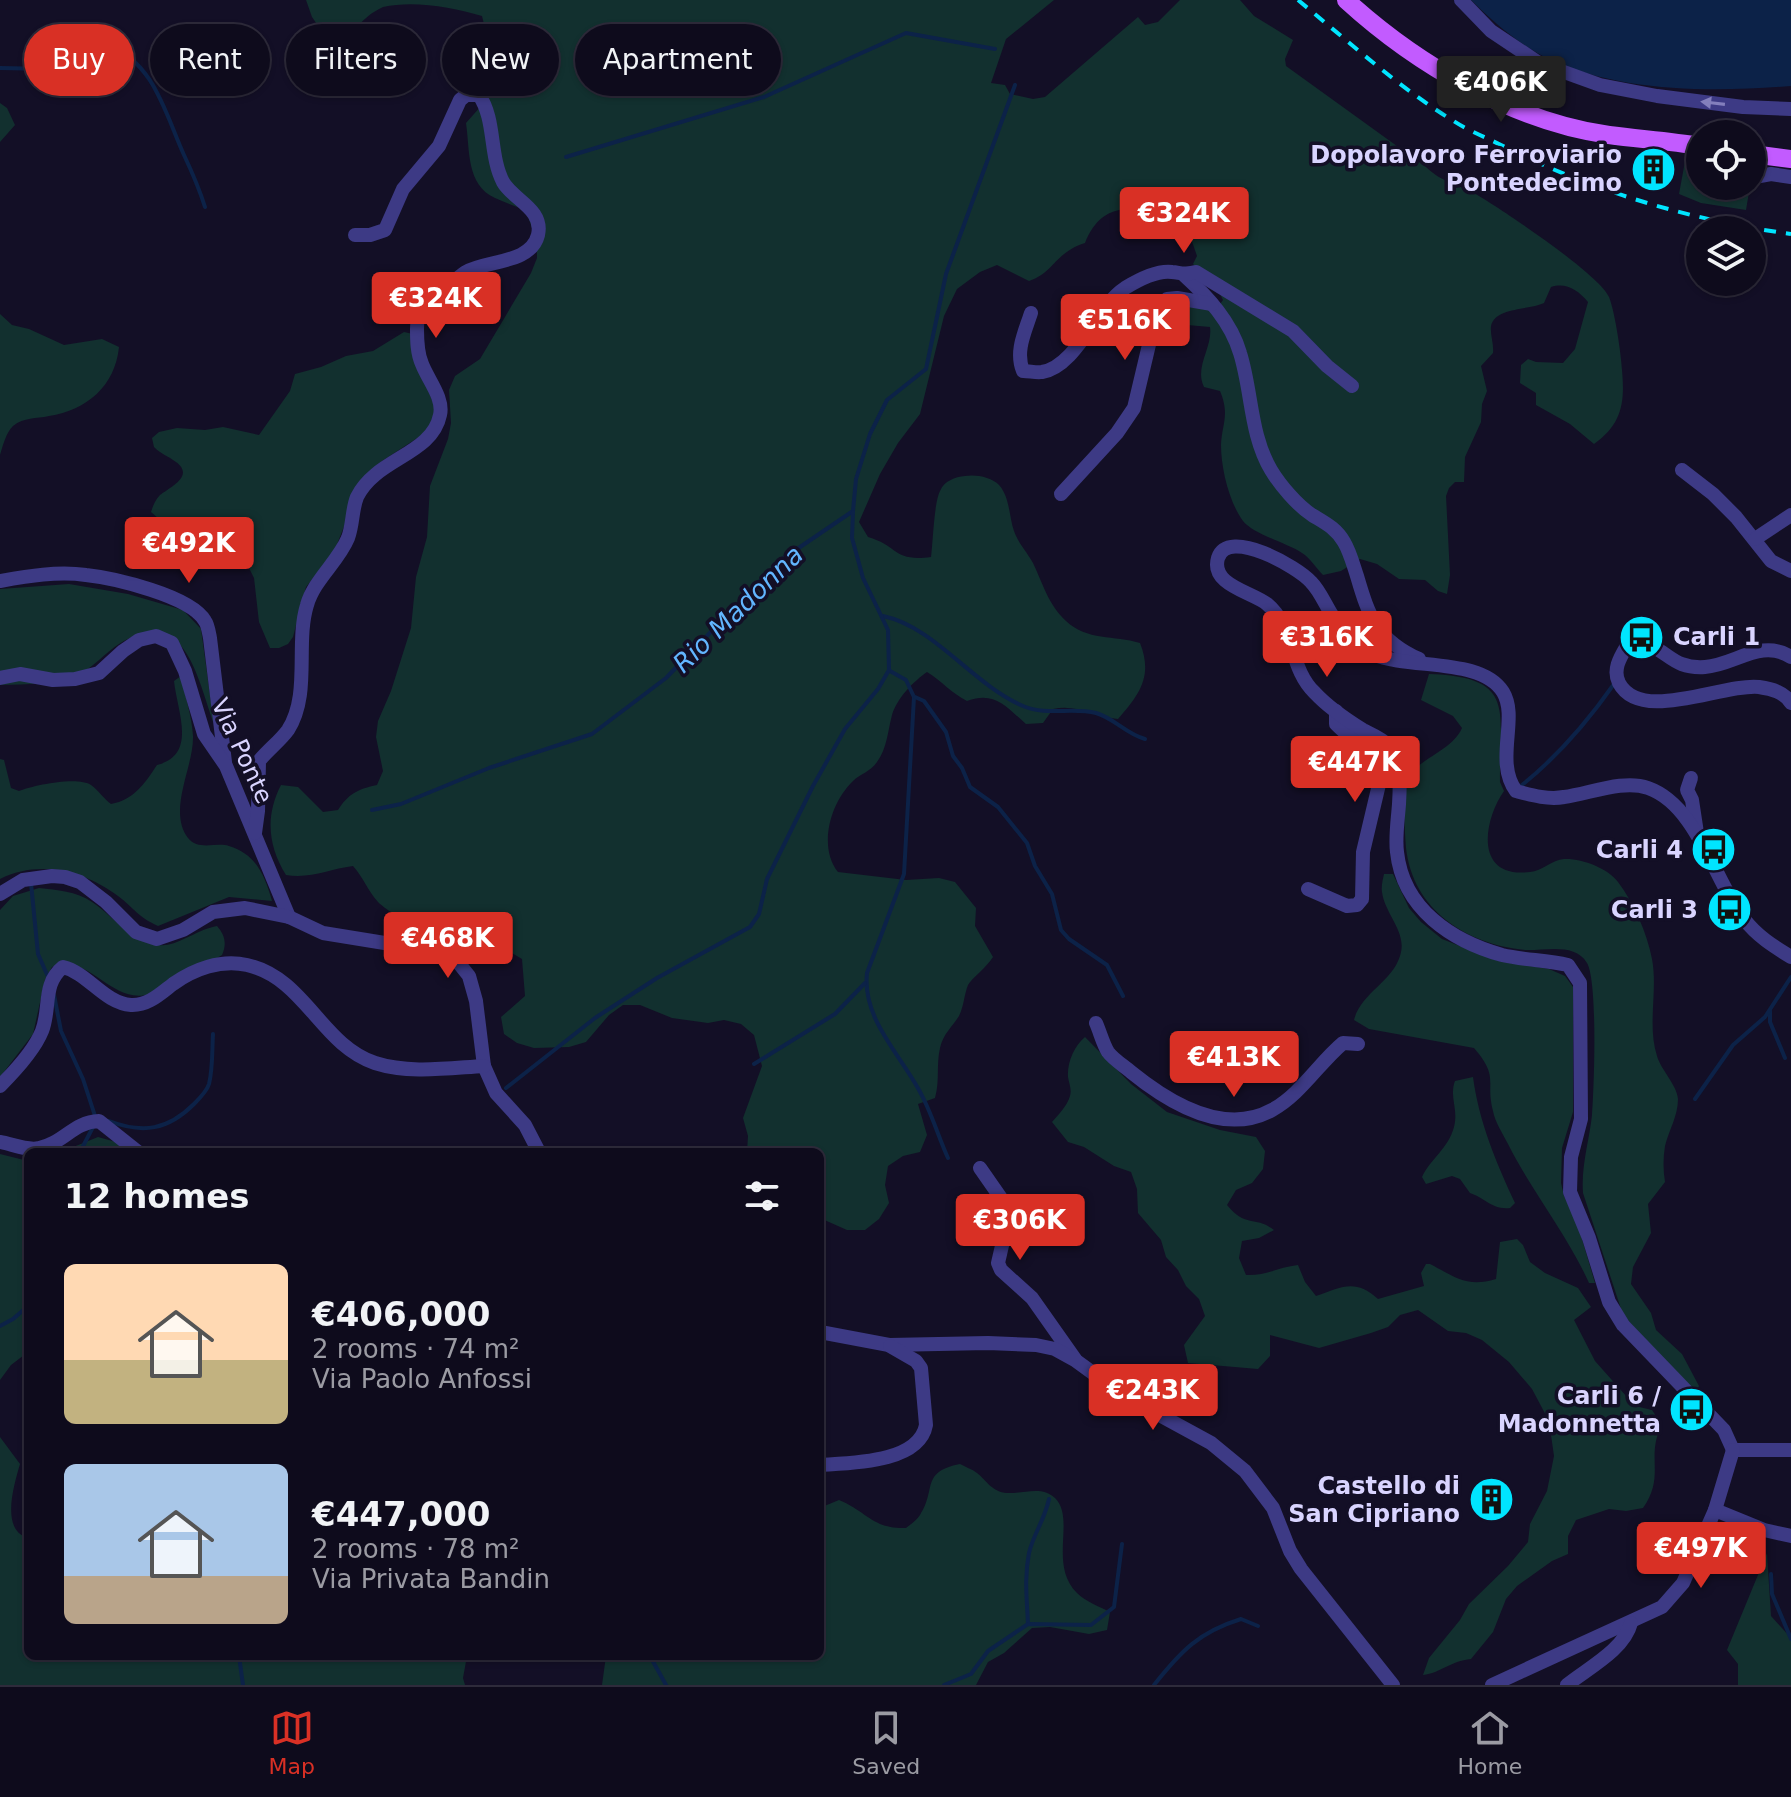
<!DOCTYPE html>
<html lang="en">
<head>
<meta charset="utf-8">
<style>
  body { margin:0; font-family:"DejaVu Sans",sans-serif; background:#1c1929; color:#f1f3f6; height:100vh; display:flex; flex-direction:column; font-size:30px; white-space:nowrap }
  * { box-sizing:border-box; margin:0 }
  p { font-size:26px; color:#9b9ba3 }
  .icon { flex:none; width:44px; height:44px; fill:none; stroke:currentColor; stroke-width:2; stroke-linecap:round; stroke-linejoin:round }
  .map { position:relative; flex:1; overflow:hidden }
  .panel { position:absolute; left:24px; top:1148px; width:800px; height:512px; display:flex; flex-direction:column; background:#0e0b1c; border-radius:12px; box-shadow:0 2px 6px #0004,0 0 0 2px #2e2b3b }
  .panel>* { flex:none }
  .banner { position:absolute; left:24px; top:24px; width:800px; height:72px; display:flex; gap:16px }
  .buttons { position:absolute; left:1686px; top:120px; display:grid; gap:16px }
  .buttons a { display:grid; place-items:center; width:80px; height:80px; border-radius:50%; background:#0e0b1c; box-shadow:0 2px 6px #0004,0 0 0 2px #2e2b3b; font-size:40px }
  .price { position:absolute; translate:-50% -68px; padding:0 18px; border-radius:8px; background:#d93025; color:#fff; font-size:26px; line-height:52px; filter:drop-shadow(0 2px 4px #0008) }
  .price::after { content:''; position:absolute; left:50%; top:48px; width:24px; height:18px; margin-left:-12px; background:inherit; clip-path:polygon(0 0,100% 0,50% 100%) }
  .price.current { background:#222; color:#fff }
  ul { padding:0; list-style:none }
  li { display:flex; align-items:center; gap:24px; height:200px; padding:0 40px }
  li span { display:grid; place-items:center; flex:none; width:224px; height:160px; border-radius:12px; color:#555 }
  li>.icon { margin-inline-start:auto }
  span .icon { width:96px; height:96px; fill:#fffc; stroke-width:1 }
  li b { font-size:34px }
  h2 { display:flex; justify-content:space-between; align-items:center; height:96px; padding:0 40px; font-size:34px }
  .chip { padding:0 28px; border-radius:36px; background:#0e0b1c; box-shadow:0 2px 6px #0004,0 0 0 2px #2e2b3b; font-size:28px; line-height:72px }
  .chip.current { background:#d93025; color:#fff }
  .menu { display:flex; justify-content:space-around; align-items:center; height:112px; border-top:2px solid #2e2b3b; background:#0e0b1c; font-size:22px; color:#9b9ba3 }
  .menu a { display:grid; justify-items:center; gap:4px }
  .menu .current { color:#d93025 }
  .map>svg:first-child { display:block }
</style>
</head>
<body>
<div class="map">
<svg width="1791" height="1685" viewBox="0 0 1791 1685">
  <rect width="100%" height="100%" fill="#130f26"/>
  <!-- green -->
  <g fill="#12302f">
    <path d="M306,0H1054L1006,39L991,83L1005,85L1010,94L1033,99L1045,97L1138,17L1145,25L1158,22L1180,0H1240L1254,16L1293,40L1285,59L1286,66L1426,167C1444,184 1455,182 1474,193C1500,208 1599,274 1609,297C1615,312 1621,353 1622,370C1625,403 1622,424 1594,444L1570,424L1536,405V393L1520,383L1521,365L1528,359L1536,362L1563,363L1575,349L1588,302C1578,290 1566,282 1551,287L1544,303C1530,310 1495,307 1491,326C1490,335 1494,344 1493,353L1481,366L1487,391L1482,404L1481,422L1465,457L1464,482H1455L1449,488L1446,496L1450,575L1447,594L1438,591L1425,580L1399,579L1377,564L1360,559L1341,571L1323,575C1316,568 1310,558 1302,553C1287,543 1253,534 1243,521C1229,502 1221,468 1221,445C1222,423 1230,415 1220,391L1204,387C1194,367 1213,347 1210,327L1176,324L1161,339L1156,332C1159,296 1192,305 1218,307L1223,300L1219,292L1193,264L1197,256L1188,230L1186,203L1173,199C1134,216 1105,195 1085,243C1054,253 1055,272 1029,281L997,265L980,272L957,289L944,316L920,414L898,443L880,474L859,522L868,537C899,546 893,562 931,557C933,542 934,503 940,491C944,481 955,477 965,476C975,474 992,477 999,485C1010,497 1009,517 1014,531C1018,543 1027,552 1033,563C1043,584 1048,604 1066,621C1087,641 1114,635 1140,643C1153,676 1140,694 1118,719C1093,717 1078,704 1053,709L1043,723L1026,724C1005,706 995,691 967,701C951,693 942,681 927,672C914,681 897,698 892,715C888,730 887,749 877,762C870,772 860,774 853,781C830,803 818,847 838,872L906,880L939,878L955,882L976,908L975,926L993,957C987,967 972,978 968,985C964,995 964,1006 959,1016C952,1027 943,1034 940,1048C936,1066 940,1080 935,1098L918,1104L927,1135L920,1152L903,1156L888,1166L885,1185L889,1203L879,1219L865,1230H847L820,1218V1152H747L748,1136L743,1118L762,1066L754,1035L741,1024L724,1020L708,1023L672,1018L640,1005H623L609,1015L586,1042L569,1047L534,1048L517,1043L504,1034L501,1017L525,996L522,959L505,949C499,950 492,953 486,953C462,951 395,919 378,902C368,891 363,877 353,866C329,869 311,879 286,875C268,846 265,816 281,785L298,787L323,812L338,810C348,794 358,789 377,785L383,771L376,737L378,721L391,691L411,628L416,577L427,537L430,486L448,439L451,423L449,390L455,376L480,359L531,273L537,258V242L526,211C516,206 506,203 495,198C466,185 470,150 466,123L489,97L479,48L486,32L482,16C452,7 413,0 383,7C353,21 363,37 321,30L312,17Z"/>
    <path d="M0,103L7,108L15,125L0,142Z"/>
    <path d="M1686,156L1700,158V186H1750L1746,210L1701,203L1679,194Z"/>
    <path d="M0,314L12,325L29,329L64,345L102,339L119,347C115,386 87,410 49,416C36,419 24,417 13,426C6,433 3,445 0,455Z"/>
    <path d="M404,332L413,334L412,353L436,409L428,431L382,461L363,478L334,552L306,587L293,637L288,644L279,648H270L259,622L254,578L246,562L210,548L195,523L187,519H159L151,512C153,506 155,500 160,495C170,487 195,476 176,462C168,456 161,454 154,447L152,438L159,432L177,428L205,430L223,427L259,435L290,391L295,374L321,367L346,356L373,351Z"/>
    <path d="M69,584L128,594L183,610L201,629L214,724C197,677 185,603 119,644C105,653 94,667 79,674C53,685 28,684 0,685V589Z"/>
    <path d="M1429,674C1518,677 1499,711 1500,782L1504,791C1483,821 1474,879 1530,872C1542,871 1552,860 1564,859C1581,858 1608,868 1618,882C1634,903 1647,933 1652,959C1658,991 1647,1025 1657,1056C1661,1070 1677,1085 1678,1099C1678,1116 1669,1130 1665,1146C1663,1158 1663,1170 1665,1182L1648,1204L1651,1233L1633,1267L1631,1284L1651,1313L1656,1330L1682,1354L1699,1386L1695,1393L1623,1315L1583,1193C1581,1166 1589,1142 1592,1115C1594,1089 1598,982 1587,963C1575,942 1544,951 1525,950C1466,944 1413,910 1406,848C1405,834 1402,794 1407,782C1415,758 1451,753 1462,728L1453,716L1421,700Z"/>
    <path d="M181,676C185,695 192,717 193,736C194,767 167,810 188,838C198,851 216,842 229,846C256,854 265,876 272,901L229,897L158,926C138,917 134,908 118,896C85,871 39,859 0,879V759L4,760L11,788L19,791C34,785 78,776 91,785C99,791 104,799 111,804C134,800 145,783 157,765C198,755 177,711 174,681Z"/>
    <path d="M1384,874H1393L1409,908L1421,922L1442,939L1498,961L1549,969L1565,976L1573,987V1112L1562,1148L1561,1183L1564,1196L1577,1222L1595,1283H1589C1567,1234 1532,1192 1508,1144C1503,1134 1495,1122 1493,1111C1485,1081 1500,1078 1474,1048L1369,1029L1354,1020C1361,993 1392,982 1400,956C1408,932 1385,915 1382,892C1381,886 1383,879 1384,874Z"/>
    <path d="M39,888C57,890 76,891 92,902C114,916 136,948 165,945C180,944 199,929 217,926C225,935 227,944 222,955C206,965 167,990 150,994C111,1006 90,952 52,967L45,980L33,1034L0,1077V910L13,896Z"/>
    <path d="M1085,1037L1131,1084L1167,1112L1220,1130L1256,1137L1265,1151L1263,1169L1252,1183L1236,1190L1227,1205C1247,1229 1255,1215 1274,1230L1259,1238L1242,1241L1239,1258L1246,1275C1266,1276 1279,1267 1298,1265L1305,1282L1316,1296C1342,1287 1355,1278 1378,1299L1424,1286L1421,1273L1426,1264H1430C1455,1277 1467,1288 1496,1279L1500,1242L1517,1239L1523,1245L1530,1262L1545,1273L1578,1288L1591,1307L1574,1320L1595,1361L1635,1406L1652,1410L1662,1425C1645,1457 1666,1475 1643,1508L1626,1511L1609,1509L1576,1520L1568,1536V1554L1552,1561L1517,1586L1506,1599L1493,1632L1471,1659C1450,1661 1441,1673 1423,1675L1429,1658L1460,1620L1469,1604L1508,1566L1528,1542L1530,1524L1547,1491L1554,1456L1549,1421L1532,1389L1509,1362L1482,1340L1466,1333L1448,1331L1418,1310L1400,1315L1388,1327L1371,1333L1319,1348L1270,1335V1356L1258,1369L1188,1363L1184,1345L1205,1316L1199,1299L1186,1286L1178,1270L1166,1257L1161,1240L1138,1213L1137,1189L1131,1172L1114,1166L1084,1147L1068,1142L1052,1122C1059,1114 1067,1106 1070,1096C1072,1089 1069,1084 1068,1077C1067,1063 1074,1046 1085,1037Z"/>
    <path d="M1473,1077C1479,1122 1496,1162 1515,1203L1510,1208C1492,1210 1485,1198 1470,1193L1460,1179L1452,1176L1426,1184L1422,1177C1431,1158 1448,1149 1454,1127C1459,1111 1449,1096 1455,1081Z"/>
    <path d="M98,1137L116,1142L125,1152H61Z"/>
    <path d="M0,1154L28,1161V1352L11,1365L0,1380Z"/>
    <path d="M0,1437L20,1464C14,1485 0,1530 28,1538V1656H467L463,1678L465,1685H0Z"/>
    <path d="M960,1464C965,1467 972,1469 977,1473C987,1481 992,1492 1007,1493C1023,1494 1042,1485 1055,1498C1076,1519 1048,1564 1077,1593C1085,1601 1100,1607 1110,1612L1107,1630L1089,1634L1050,1627L1032,1628L1004,1653L988,1662L976,1685H602L606,1656H820L822,1507L839,1500C868,1512 872,1529 906,1528C911,1524 917,1520 920,1515C937,1489 920,1472 960,1464Z"/>
    <path d="M1767,1553L1771,1616L1791,1638V1685H1738V1664L1727,1650Z"/>
  </g>
  <!-- water -->
  <path fill="#0c2248" d="M1471,0H1791V86C1714,92 1621,93 1549,59C1521,46 1493,22 1471,0Z"/>
  <g fill="none" stroke-linecap="round" stroke-linejoin="round">
    <!-- stream -->
    <g stroke="#0c2248" stroke-width="4">
      <path d="M0,68L51,69L73,62L108,46C154,61 166,116 184,155C192,172 199,188 205,207"/>
      <path d="M566,157L764,97L906,33L995,49"/>
      <path d="M883,616C935,627 972,684 1023,706C1047,716 1072,707 1096,713C1114,718 1126,734 1145,739"/>
      <path d="M890,671L906,680L914,697L904,874L867,973C862,1018 899,1053 919,1090C931,1111 938,1136 948,1158"/>
      <path d="M915,697L924,701L946,732L953,756L962,768L970,787L998,807L1027,843L1035,866L1052,894L1061,930L1069,939L1107,965L1123,996"/>
      <path d="M1522,785C1557,757 1588,721 1614,684"/>
      <path d="M372,810L401,804L489,768L592,734L666,678L781,560L853,511L856,479L870,434L887,400L926,369L946,274L1015,85"/>
      <path d="M31,883L38,954L49,979"/>
      <path d="M54,995L61,1031L83,1079L96,1119"/>
      <path d="M1770,1011V1022L1785,1058"/>
      <path d="M754,1064L835,1014L865,983"/>
      <path d="M506,1088L595,1018L657,978L750,927L759,914L767,879L813,786L845,729L878,689L889,670L888,630L863,578L852,538L853,512"/>
      <path d="M1695,1099L1733,1045L1765,1017L1791,977"/>
      <path d="M109,1121C143,1134 168,1130 194,1104C200,1098 207,1091 209,1084C213,1068 212,1049 213,1034"/>
      <path d="M80,1152L93,1127"/>
      <path d="M0,1326L13,1319L28,1306"/>
      <path d="M1771,1574L1772,1594L1791,1639"/>
      <path d="M1028,1624C1027,1600 1024,1578 1029,1553C1033,1535 1045,1519 1049,1499"/>
      <path d="M239,1656L243,1685"/>
      <path d="M650,1656L666,1685"/>
      <path d="M944,1685L971,1674L988,1651L1028,1624L1091,1625L1114,1607L1122,1544"/>
      <path d="M1154,1685C1181,1651 1199,1632 1241,1619L1258,1626"/>
    </g>
    <!-- minor -->
    <g stroke="#3d3a85" stroke-width="14">
      <path d="M1461,0L1491,31L1539,63L1600,85L1657,96L1743,107L1791,109"/>
      <path d="M1760,176L1771,174L1791,177"/>
      <path d="M1184,275C1208,297 1231,322 1240,353C1252,391 1250,435 1271,470C1280,485 1297,505 1312,515C1325,523 1336,528 1344,542C1350,552 1353,564 1357,576C1369,617 1377,640 1419,659"/>
      <path d="M1031,313C1025,332 1015,351 1023,371C1029,371 1037,373 1042,372C1077,366 1096,307 1125,288C1138,280 1157,270 1172,272C1182,273 1186,275 1196,272L1293,331L1327,366L1352,386"/>
      <path d="M1682,470L1713,494L1736,517L1771,561L1791,571"/>
      <path d="M1061,494L1117,433L1134,408L1157,311L1167,299L1177,298L1212,304"/>
      <path d="M1755,539L1791,515"/>
      <path d="M0,581C28,576 58,571 86,575C114,578 191,596 205,621C208,625 209,633 210,638L225,762"/>
      <path d="M1791,657C1761,638 1735,665 1705,667C1674,669 1670,653 1647,644C1641,642 1634,644 1628,644C1621,656 1612,669 1619,683C1641,724 1723,683 1759,687C1772,689 1784,692 1791,703"/>
      <path d="M0,678L20,674L53,680L75,679L99,673L123,651L139,640L156,636L172,643L185,671L204,734L226,766L289,917"/>
      <path d="M1691,778L1687,790L1692,800L1697,833"/>
      <path d="M255,833L258,811L259,761C268,750 280,741 288,730C311,694 295,644 307,605C314,580 338,562 348,538C353,525 352,509 357,497C376,458 432,455 440,415C444,398 428,380 422,364C417,353 417,340 417,329C417,321 418,311 422,305C426,301 433,298 437,295C448,289 455,279 466,272C486,260 531,264 538,235C544,209 513,200 503,182C489,155 496,120 479,95H466L460,100L439,146L403,189L385,230L370,235H355"/>
      <path d="M1308,889L1347,906L1357,905L1362,899L1363,852L1381,776C1376,752 1352,741 1336,724V711"/>
      <path d="M0,894L23,880L52,876L65,877L80,882L106,902L136,932L157,939L183,930L213,912L245,908L289,917L323,933L440,952L457,961L469,976L476,1001L484,1066L496,1093L525,1125L539,1152"/>
      <path d="M1096,1023C1100,1032 1103,1044 1108,1052C1113,1059 1124,1066 1131,1072C1168,1102 1223,1137 1272,1110C1300,1095 1319,1063 1343,1043L1358,1044"/>
      <path d="M0,1086C15,1071 34,1051 42,1031C51,1008 42,984 63,967C88,973 104,1003 131,1005C148,1006 161,993 173,984C194,969 221,959 247,965C305,978 321,1045 375,1063C409,1074 449,1068 484,1066"/>
      <path d="M0,1142C12,1144 28,1151 39,1148C64,1143 73,1122 99,1121L138,1152"/>
      <path d="M980,1168L1003,1201L1004,1237L998,1263L1001,1270L1032,1298L1075,1359"/>
      <path d="M820,1332L889,1345L988,1343L1036,1345L1055,1349L1075,1360L1123,1395L1211,1443L1245,1471L1273,1508L1290,1551L1301,1569L1393,1685"/>
      <path d="M1733,1450L1724,1430L1623,1325L1609,1302L1589,1238L1570,1192L1571,1157L1581,1119L1580,983L1568,965C1546,960 1523,960 1502,955C1452,941 1403,909 1397,852C1395,837 1398,819 1399,804C1400,786 1402,760 1389,746C1383,739 1371,734 1363,730C1347,720 1328,707 1315,693C1289,669 1295,627 1267,604C1252,592 1210,585 1218,558C1228,527 1298,567 1311,582C1321,592 1326,607 1334,618C1344,633 1356,647 1373,654C1410,670 1481,657 1503,692C1519,718 1494,761 1516,791C1531,795 1548,800 1564,797C1589,794 1623,779 1648,788C1697,805 1715,882 1744,919C1757,936 1773,946 1791,957"/>
      <path d="M1733,1450H1791"/>
      <path d="M820,1465C851,1463 919,1463 926,1425L921,1368L916,1361L890,1346"/>
      <path d="M1715,1510L1764,1530L1791,1536"/>
      <path d="M1492,1685L1662,1607L1683,1583L1715,1510L1733,1450"/>
      <path d="M1567,1685C1588,1668 1624,1650 1631,1623"/>
    </g>
    <!-- major -->
    <g stroke="#c25bff" stroke-width="18">
      <path d="M1346,0C1416,64 1514,122 1609,135C1639,139 1670,141 1700,146"/>
      <path d="M1752,154L1791,159"/>
    </g>
    <!-- rail -->
    <path stroke="#00e5ff" stroke-width="4" stroke-dasharray="12 10" stroke-linecap="butt" d="M1298,0C1348,41 1397,86 1452,120C1467,130 1485,137 1501,145C1592,191 1690,220 1791,234"/>
  </g>
  <!-- one-way arrows -->
  <defs><path id="oneway-solid" d="M-6-.8H1V-3.2L6.5 0L1 3.2V.8H-6Z" transform="scale(2)"/></defs>
  <use fill="#837fbc" href="#oneway-solid" transform="translate(1713 103) rotate(-173)"/>
  <!-- icons -->
  <defs>
    <symbol id="building-disc" viewBox="-11 -11 22 22"><circle r="9.5" fill="#00e5ff" stroke="#130f26"/><path d="M-4-6H4V6H1V3H-1V6H-4ZM-2.5-4.3h1.7v1.8h-1.7ZM.8-4.3h1.7v1.8H.8ZM-2.5-1h1.7V.8h-1.7ZM.8-1h1.7V.8H.8Z" fill="#111"/></symbol>
    <symbol id="bus-disc" viewBox="-11 -11 22 22"><circle r="9.5" fill="#00e5ff" stroke="#130f26"/><path d="M-5-6H5V4H4V6H2V4H-2V6H-4V4H-5ZM-3.5-4V0h7V-4ZM-3.5 1.2v1.5H-2V1.2ZM2 1.2v1.5H3.5V1.2Z" fill="#111"/></symbol>
  </defs>
  <g fill-rule="evenodd">
    <use href="#building-disc" x="1628" y="144" width="51" height="51"/>
    <use href="#bus-disc" x="1616" y="612" width="51" height="51"/>
    <use href="#bus-disc" x="1688" y="824" width="51" height="51"/>
    <use href="#bus-disc" x="1704" y="884" width="51" height="51"/>
    <use href="#bus-disc" x="1666" y="1384" width="51" height="51"/>
    <use href="#building-disc" x="1466" y="1474" width="51" height="51"/>
  </g>
  <g text-anchor="middle" dominant-baseline="central" stroke-width="7" stroke-linejoin="round" paint-order="stroke">
    <!-- poi labels -->
    <g font-size="24" font-weight="bold" fill="#d9d4ff" stroke="#130f26" text-anchor="end">
      <text x="1622" y="155">Dopolavoro Ferroviario<tspan x="1622" dy="28">Pontedecimo</tspan></text>
      <text x="1673" y="637" text-anchor="start">Carli 1</text>
      <text x="1683" y="850">Carli 4</text>
      <text x="1698" y="910">Carli 3</text>
      <text x="1661" y="1396">Carli 6 /<tspan x="1661" dy="28">Madonnetta</tspan></text>
      <text x="1460" y="1486">Castello di<tspan x="1460" dy="28">San Cipriano</tspan></text>
    </g>
    <!-- street labels -->
    <g font-size="24" fill="#d9d4ff" stroke="#130f26">
      <text transform="translate(242 751) rotate(65)">Via Ponte</text>
    </g>
    <!-- water labels -->
    <g font-size="26" font-style="italic" fill="#62b6ff" stroke="#130f26">
      <text transform="translate(738 609) rotate(-44)">Rio Madonna</text>
    </g>
  </g>
</svg>
<div class="buttons">
<a><svg class="icon" aria-label="locate" viewBox="0 0 24 24"><circle cx="12" cy="12" r="6"/><path d="M12 2v4M12 18v4M2 12h4M18 12h4"/></svg></a>
<a><svg class="icon" aria-label="layers" viewBox="0 0 24 24"><path d="M12 4l9 5-9 5-9-5zM3 14l9 5 9-5"/></svg></a>
</div>
<b class="price current" style="left:1501px;top:124px">€406K</b>
<b class="price" style="left:1184px;top:255px">€324K</b>
<b class="price" style="left:436px;top:340px">€324K</b>
<b class="price" style="left:1125px;top:362px">€516K</b>
<b class="price" style="left:189px;top:585px">€492K</b>
<b class="price" style="left:1327px;top:679px">€316K</b>
<b class="price" style="left:1355px;top:804px">€447K</b>
<b class="price" style="left:448px;top:980px">€468K</b>
<b class="price" style="left:1234px;top:1099px">€413K</b>
<b class="price" style="left:1020px;top:1262px">€306K</b>
<b class="price" style="left:1153px;top:1432px">€243K</b>
<b class="price" style="left:1701px;top:1590px">€497K</b>
<div class="banner">
<a class="chip current">Buy</a>
<a class="chip">Rent</a>
<a class="chip">Filters</a>
<a class="chip">New</a>
<a class="chip">Apartment</a>
</div>
<section class="panel">
<h2>12 homes<svg class="icon" aria-label="filters" viewBox="0 0 24 24"><path d="M4 7h16M4 17h16"/><circle cx="9" cy="7" r="2"/><circle cx="15" cy="17" r="2"/></svg></h2>
<ul>
<li><span style="background:linear-gradient(#ffd9b3 60%,#c2b280 0)"><svg class="icon" aria-label="home" viewBox="0 0 24 24"><path d="M3 11l9-7 9 7M6 9v11h12V9"/></svg></span><div><b>€406,000</b><p>2 rooms · 74 m²</p><p>Via Paolo Anfossi</p></div></li>
<li><span style="background:linear-gradient(#a9c7e8 70%,#b9a48a 0)"><svg class="icon" aria-label="home" viewBox="0 0 24 24"><path d="M3 11l9-7 9 7M6 9v11h12V9"/></svg></span><div><b>€447,000</b><p>2 rooms · 78 m²</p><p>Via Privata Bandin</p></div></li>
</ul>
</section>
</div>
<nav class="menu">
<a class="current"><svg class="icon" aria-label="map" viewBox="0 0 24 24"><path d="M3 6l6-2 6 2 6-2v14l-6 2-6-2-6 2zM9 4v14M15 6v14"/></svg>Map</a>
<a><svg class="icon" aria-label="saved" viewBox="0 0 24 24"><path d="M7 4h10v16l-5-4-5 4z"/></svg>Saved</a>
<a><svg class="icon" aria-label="home" viewBox="0 0 24 24"><path d="M3 11l9-7 9 7M6 9v11h12V9"/></svg>Home</a>
</nav>
</body>
</html>
